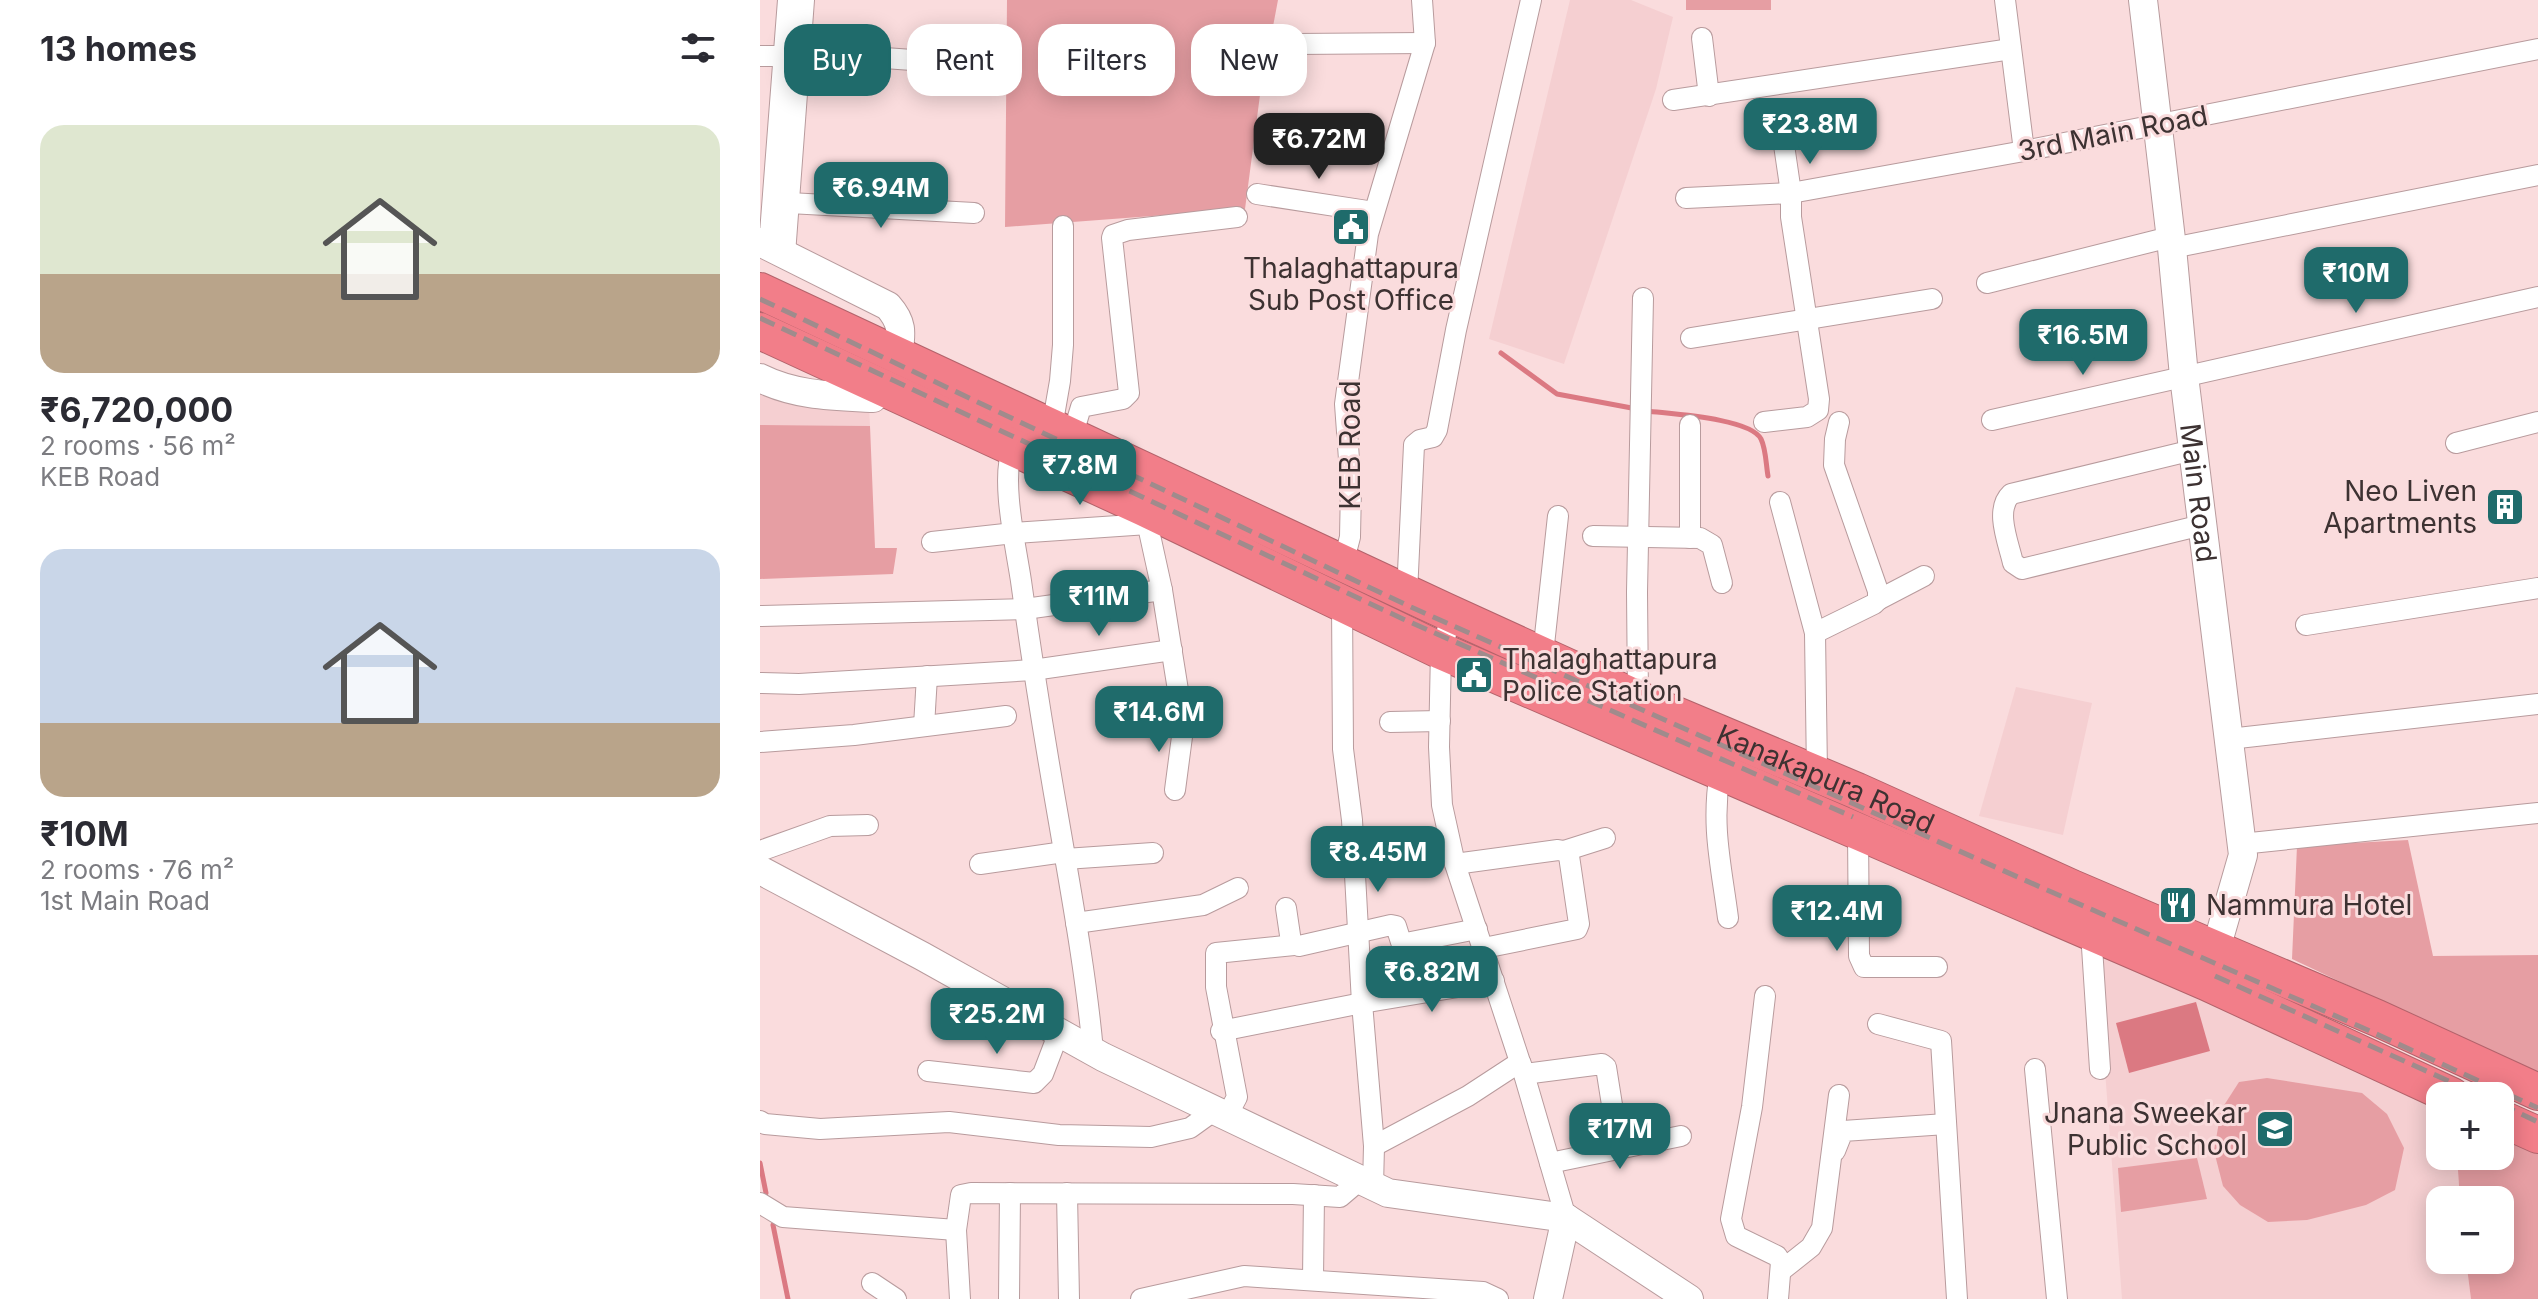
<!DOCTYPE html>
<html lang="en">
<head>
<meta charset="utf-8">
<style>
  body { margin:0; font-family:Inter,sans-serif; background:#f7f7f7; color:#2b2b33; height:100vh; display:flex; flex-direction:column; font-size:30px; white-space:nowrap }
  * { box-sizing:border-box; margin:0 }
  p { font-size:26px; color:#7c7c81 }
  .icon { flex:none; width:44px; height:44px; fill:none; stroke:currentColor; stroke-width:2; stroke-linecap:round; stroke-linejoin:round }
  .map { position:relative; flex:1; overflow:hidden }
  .sheet { display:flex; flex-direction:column; background:#fff; width:760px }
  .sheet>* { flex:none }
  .top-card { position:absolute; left:24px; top:24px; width:760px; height:72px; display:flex; gap:16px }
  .tools { position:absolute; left:1666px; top:1082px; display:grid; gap:16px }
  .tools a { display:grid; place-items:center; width:88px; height:88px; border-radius:16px; background:#fff; box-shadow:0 4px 20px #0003; font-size:40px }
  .price { position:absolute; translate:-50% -68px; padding:0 18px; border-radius:16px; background:#1f6b6b; color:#fff; font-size:26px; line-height:52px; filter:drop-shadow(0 2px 4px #0008) }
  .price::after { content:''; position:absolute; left:50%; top:48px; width:24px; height:18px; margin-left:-12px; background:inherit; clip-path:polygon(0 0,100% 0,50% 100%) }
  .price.on { background:#222; color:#fff }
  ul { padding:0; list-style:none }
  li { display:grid; align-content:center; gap:16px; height:424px; padding:0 40px }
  li span { display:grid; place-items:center; height:248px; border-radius:24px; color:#555 }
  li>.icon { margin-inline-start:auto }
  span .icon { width:144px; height:144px; fill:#fffc; stroke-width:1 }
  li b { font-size:34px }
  h2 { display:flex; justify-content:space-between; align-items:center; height:96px; padding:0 40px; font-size:34px }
  .chip { padding:0 28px; border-radius:24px; background:#fff; box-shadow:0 4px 20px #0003; font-size:28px; line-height:72px }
  .chip.on { background:#1f6b6b; color:#fff }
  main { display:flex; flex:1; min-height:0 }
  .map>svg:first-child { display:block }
</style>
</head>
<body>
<main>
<section class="sheet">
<h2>13 homes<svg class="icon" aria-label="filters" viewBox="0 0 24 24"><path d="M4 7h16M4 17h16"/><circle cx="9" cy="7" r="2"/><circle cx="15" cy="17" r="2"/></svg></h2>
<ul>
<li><span style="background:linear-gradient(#dfe7d0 60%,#b9a48a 0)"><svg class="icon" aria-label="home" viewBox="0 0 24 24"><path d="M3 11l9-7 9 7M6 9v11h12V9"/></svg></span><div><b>₹6,720,000</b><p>2 rooms · 56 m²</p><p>KEB Road</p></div></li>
<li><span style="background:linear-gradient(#c9d6e8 70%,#b9a48a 0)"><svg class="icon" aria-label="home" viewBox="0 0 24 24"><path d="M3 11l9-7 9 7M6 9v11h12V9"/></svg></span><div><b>₹10M</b><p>2 rooms · 76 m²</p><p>1st Main Road</p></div></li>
</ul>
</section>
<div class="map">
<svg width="1778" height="1299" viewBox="0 0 1778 1299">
  <rect width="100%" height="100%" fill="#fadcdd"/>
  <!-- built -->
  <g fill="#f5cfd1">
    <path d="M810,0H871L913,17L896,89L804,364L729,339Z"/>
    <path d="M0,385L109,407L110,426L0,425Z"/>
    <path d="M1256,687L1332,703L1303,835L1219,816Z"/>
    <path d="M1336,949L1680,1102V1156H1697L1700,1200H1680V1260H1706L1711,1299H1362Z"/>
  </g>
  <!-- green -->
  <g fill="#e69ea3">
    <path d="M247,0H518L500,95L485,209L245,227Z"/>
    <rect x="926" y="0" width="85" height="10"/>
    <path d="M0,425L110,426L115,548H137L133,574L0,579Z"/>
    <path d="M1648,840L1673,956L1778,955V1075L1532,959L1537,846Z"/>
    <path d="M1507,1078L1602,1093L1627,1114L1644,1148L1635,1190L1606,1205L1547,1220L1508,1222L1480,1205L1463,1186L1454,1151L1461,1110L1479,1082Z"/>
    <path d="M1740,1129L1778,1146V1299H1711L1706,1260H1740V1200H1700L1697,1156H1740Z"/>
    <path d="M1437,1158L1447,1199L1361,1212L1358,1168Z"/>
  </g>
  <!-- water -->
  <path fill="#db7982" d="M1436,1002L1450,1051L1369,1073L1356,1023Z"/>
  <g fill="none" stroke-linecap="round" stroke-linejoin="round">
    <!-- stream -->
    <g stroke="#db7982" stroke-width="5">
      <path d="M741,353L797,394L877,409"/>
      <path d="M887,411C910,414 990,418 1001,439C1006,449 1006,465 1008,476"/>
      <path d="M0,1163L6,1193"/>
      <path d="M13,1225L28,1299"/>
    </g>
    <defs>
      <g id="street">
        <path d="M1245,0L1264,151"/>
        <path d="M942,38L949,96"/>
        <path d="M535,44L665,43"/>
        <path d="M42,52L166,61"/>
        <path d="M0,56H24"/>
        <path d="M913,100L1251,49"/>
        <path d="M497,194L614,212"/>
        <path d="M926,198L1031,193L1264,151L1778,49"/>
        <path d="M29,203L214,213"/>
        <path d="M9,246L28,0"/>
        <path d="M1412,248L1778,175"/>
        <path d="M25,254L44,0"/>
        <path d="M1227,283L1410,237"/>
        <path d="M931,338L1172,299"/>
        <path d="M1232,420L1778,297"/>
        <path d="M1004,422L1047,417L1058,410L1059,399L1031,217V193L1024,145"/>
        <path d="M292,427L300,381L303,345V226"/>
        <path d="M1696,443L1778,422"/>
        <path d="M310,444L321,407L363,399L369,393L352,238L353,235L368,230L477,217"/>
        <path d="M253,448C240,478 256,547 261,581C272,661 285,742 299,822C312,898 326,974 333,1051"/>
        <path d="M1433,450L1251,494C1234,510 1249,544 1253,563L1262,569L1442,525"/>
        <path d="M1020,502L1055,633L1057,773"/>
        <path d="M384,508L402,590L421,709L423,729L415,790"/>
        <path d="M833,536L940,538L952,545L962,583"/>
        <path d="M930,538V425"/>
        <path d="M172,542L254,533L388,524"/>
        <path d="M583,564L590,537L591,487L585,404L608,234L665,43L662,0"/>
        <path d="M647,593L654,445L660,440L673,437L677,430L696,330L771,0"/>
        <path d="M1118,600L1164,576"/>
        <path d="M582,602L583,749L592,820L602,1003L614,1146L613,1186"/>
        <path d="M0,616L265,609L402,590"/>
        <path d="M1546,625L1778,588"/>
        <path d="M1055,633L1114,604L1118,600V591L1074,465L1075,439L1079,422"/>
        <path d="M783,654L798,516"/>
        <path d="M0,683L39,684L273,670L412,650"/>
        <path d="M878,699L877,592L883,298"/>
        <path d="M630,722L680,721"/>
        <path d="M164,726L167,676"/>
        <path d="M1469,739L1778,704"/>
        <path d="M0,742L94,735L246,716"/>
        <path d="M960,772C951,826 961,864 968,918"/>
        <path d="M1098,831L1099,956L1104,967H1177"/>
        <path d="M1481,844L1778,813"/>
        <path d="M0,851L70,826L108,825"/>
        <path d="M804,851L845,838"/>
        <path d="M305,859L393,853"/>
        <path d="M220,864L304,852"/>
        <path d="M695,864L798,850L804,851L809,856L819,924L817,929L724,948"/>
        <path d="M526,908L531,942L539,946L631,925L636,926L641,942L646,943L717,929"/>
        <path d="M316,923L443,905L478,888"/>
        <path d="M1331,932L1340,1069"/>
        <path d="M1005,996L992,1107L971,1219L976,1236L1017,1256L1021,1262L1018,1299"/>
        <path d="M1118,1024L1181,1041L1197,1299"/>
        <path d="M461,1031L602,1003L734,981"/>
        <path d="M761,1064L806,1218"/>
        <path d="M1275,1069L1297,1299"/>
        <path d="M168,1071L274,1083L283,1074L299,1032"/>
        <path d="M764,1074L842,1064L846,1067L859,1149"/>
        <path d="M467,1116L477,1097L456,987V953L534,945"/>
        <path d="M0,1121L5,1124L60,1129L189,1122L299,1135L391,1137L430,1128L455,1110"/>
        <path d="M614,1146L708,1096L760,1062L695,864L682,805L679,747L681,651L692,614"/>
        <path d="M1075,1151L1083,1131L1186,1124"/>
        <path d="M790,1163L921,1136"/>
        <path d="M307,1193L309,1299"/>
        <path d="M0,1203L23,1217L196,1230"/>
        <path d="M1022,1270L1051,1247L1062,1228L1079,1095"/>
        <path d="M553,1279L554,1195"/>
        <path d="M112,1283L136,1299"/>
        <path d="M200,1299L196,1230L201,1195L211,1193L533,1194L580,1197L600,1180"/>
        <path d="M249,1299L250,1193"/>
        <path d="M381,1299L484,1276L723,1292L738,1299"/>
      </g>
      <g id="secondary">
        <path id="s1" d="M1383,0L1412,248L1424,376L1483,855L1451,966"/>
        <path d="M0,242L128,306C144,324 141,334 138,357"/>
        <path d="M0,378C36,396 74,396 113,398L123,387"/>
        <path d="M0,870L162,956L343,1057L628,1193L806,1218L788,1299"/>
        <path d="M806,1218L929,1299"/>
      </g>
      <g id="highway">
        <path id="s2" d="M0,291L685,611L878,699L1097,791L1312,888L1617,1018L1778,1092"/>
        <path d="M0,331L384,508L681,651L1446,982L1692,1096"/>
        <path d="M1740,1118L1778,1135"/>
      </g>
    </defs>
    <!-- street casing -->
    <use href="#street" stroke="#b89b9d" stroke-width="22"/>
    <!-- secondary casing -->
    <use href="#secondary" stroke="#b89b9d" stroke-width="30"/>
    <!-- highway casing -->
    <use href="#highway" stroke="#b3636b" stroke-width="38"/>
    <!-- street -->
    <use href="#street" stroke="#fff" stroke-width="20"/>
    <!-- secondary -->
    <use href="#secondary" stroke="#fff" stroke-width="28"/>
    <!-- highway -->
    <use href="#highway" stroke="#f27e89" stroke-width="36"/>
    <!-- rail -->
    <g stroke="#a08b8c" stroke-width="5" stroke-dasharray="16 8" stroke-linecap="butt">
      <path d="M0,299L651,607L1287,890L1601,1027L1778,1108"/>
      <path d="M0,318L643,619L1093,817"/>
      <path d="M1455,976L1722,1096"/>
      <path d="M1740,1104L1778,1122"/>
    </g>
  </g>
  <!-- icons -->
  <defs>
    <symbol id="civic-square" viewBox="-11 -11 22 22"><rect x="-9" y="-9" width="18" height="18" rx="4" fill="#1f6b6b" stroke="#fadcdd"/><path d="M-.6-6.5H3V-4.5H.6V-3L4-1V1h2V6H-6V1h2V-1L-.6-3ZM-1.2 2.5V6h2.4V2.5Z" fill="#fff"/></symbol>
    <symbol id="building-square" viewBox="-11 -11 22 22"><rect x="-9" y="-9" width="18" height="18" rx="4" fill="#1f6b6b" stroke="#fadcdd"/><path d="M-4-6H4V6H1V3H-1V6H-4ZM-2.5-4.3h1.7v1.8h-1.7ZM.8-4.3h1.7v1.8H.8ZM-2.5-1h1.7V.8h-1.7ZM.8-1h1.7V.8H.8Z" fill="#fff"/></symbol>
    <symbol id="restaurant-square" viewBox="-11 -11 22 22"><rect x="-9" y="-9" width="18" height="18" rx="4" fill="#1f6b6b" stroke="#fadcdd"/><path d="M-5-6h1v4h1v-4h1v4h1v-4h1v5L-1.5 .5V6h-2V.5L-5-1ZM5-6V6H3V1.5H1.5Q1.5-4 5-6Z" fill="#fff"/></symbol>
    <symbol id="school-square" viewBox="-11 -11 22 22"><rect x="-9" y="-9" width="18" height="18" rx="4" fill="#1f6b6b" stroke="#fadcdd"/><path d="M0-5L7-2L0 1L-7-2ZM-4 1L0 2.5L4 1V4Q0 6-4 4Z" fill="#fff"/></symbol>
  </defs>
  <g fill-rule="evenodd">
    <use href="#civic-square" x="569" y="205" width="44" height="44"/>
    <use href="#building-square" x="1723" y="485" width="44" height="44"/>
    <use href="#civic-square" x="692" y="653" width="44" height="44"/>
    <use href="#restaurant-square" x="1396" y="883" width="44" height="44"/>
    <use href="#school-square" x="1493" y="1107" width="44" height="44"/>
  </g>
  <g text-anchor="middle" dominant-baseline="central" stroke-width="6" stroke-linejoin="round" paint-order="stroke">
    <!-- street labels -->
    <g font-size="28" fill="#3d3232" stroke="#fadcdd">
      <text transform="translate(1353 133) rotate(-11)">3rd Main Road</text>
      <text transform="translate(590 445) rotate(-90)">KEB Road</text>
      <text stroke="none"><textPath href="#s1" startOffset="496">Main Road</textPath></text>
      <text stroke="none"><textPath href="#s2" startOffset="1172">Kanakapura Road</textPath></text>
    </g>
    <!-- poi labels -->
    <g font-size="28" fill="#3d3232" stroke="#fadcdd" text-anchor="end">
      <text x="591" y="268" text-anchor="middle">Thalaghattapura<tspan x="591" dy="32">Sub Post Office</tspan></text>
      <text x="1717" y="491">Neo Liven<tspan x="1717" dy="32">Apartments</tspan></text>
      <text x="742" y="659" text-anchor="start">Thalaghattapura<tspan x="742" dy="32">Police Station</tspan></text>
      <text x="1446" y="905" text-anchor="start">Nammura Hotel</text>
      <text x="1487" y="1113">Jnana Sweekar<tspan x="1487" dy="32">Public School</tspan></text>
    </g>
  </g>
</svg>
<div class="tools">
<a>+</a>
<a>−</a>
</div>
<b class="price" style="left:1050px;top:166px">₹23.8M</b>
<b class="price on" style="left:559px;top:181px">₹6.72M</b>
<b class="price" style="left:121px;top:230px">₹6.94M</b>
<b class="price" style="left:1596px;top:315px">₹10M</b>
<b class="price" style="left:1323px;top:377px">₹16.5M</b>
<b class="price" style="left:320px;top:507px">₹7.8M</b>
<b class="price" style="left:339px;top:638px">₹11M</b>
<b class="price" style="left:399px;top:754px">₹14.6M</b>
<b class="price" style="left:618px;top:894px">₹8.45M</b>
<b class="price" style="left:1077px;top:953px">₹12.4M</b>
<b class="price" style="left:672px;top:1014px">₹6.82M</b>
<b class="price" style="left:237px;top:1056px">₹25.2M</b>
<b class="price" style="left:860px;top:1171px">₹17M</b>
<div class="top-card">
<a class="chip on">Buy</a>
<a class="chip">Rent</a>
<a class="chip">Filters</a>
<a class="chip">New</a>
</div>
</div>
</main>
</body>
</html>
